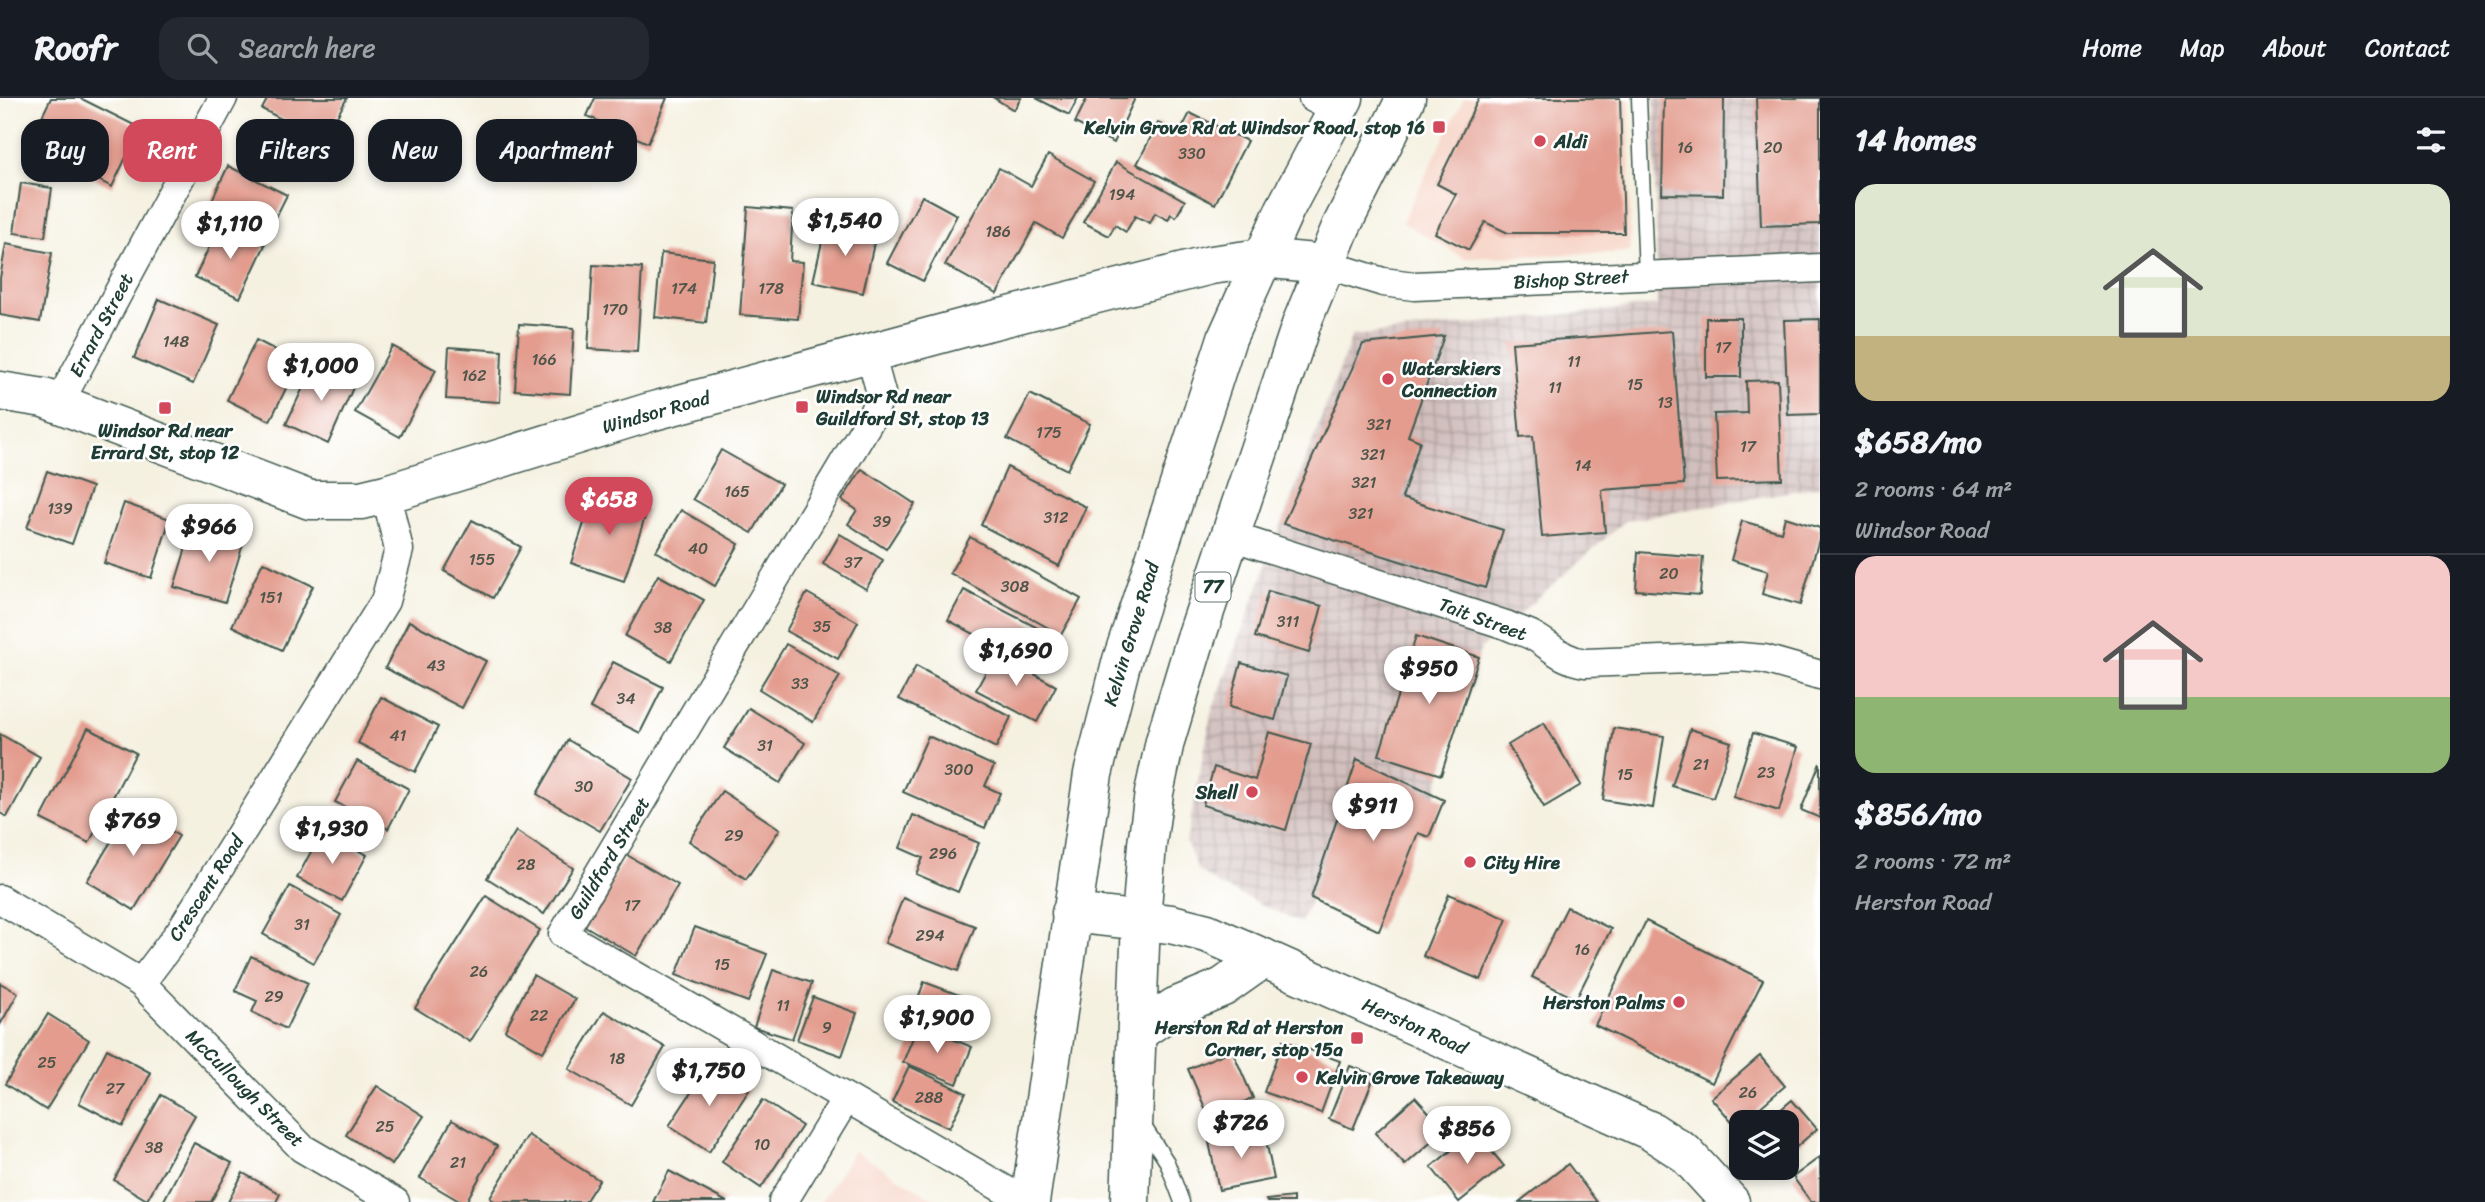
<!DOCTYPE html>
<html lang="en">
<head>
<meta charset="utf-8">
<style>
  body { margin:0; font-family:Sriracha,sans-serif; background:#242831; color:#f1f3f6; height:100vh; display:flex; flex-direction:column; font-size:26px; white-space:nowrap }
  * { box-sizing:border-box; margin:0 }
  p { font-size:23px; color:#9ea1a6 }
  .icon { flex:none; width:38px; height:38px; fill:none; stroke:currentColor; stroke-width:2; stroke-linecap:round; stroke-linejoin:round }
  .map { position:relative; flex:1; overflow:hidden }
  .side { display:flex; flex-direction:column; background:#171b24; width:665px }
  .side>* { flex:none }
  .banner { position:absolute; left:21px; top:21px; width:665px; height:63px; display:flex; gap:14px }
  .fabs { position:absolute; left:1729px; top:1012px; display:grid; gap:14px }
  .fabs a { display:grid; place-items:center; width:70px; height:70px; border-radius:14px; background:#171b24; box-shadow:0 4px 10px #0003; font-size:35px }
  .price { position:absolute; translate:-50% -60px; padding:0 16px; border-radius:24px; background:#fff; color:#222; font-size:23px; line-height:46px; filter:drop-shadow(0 2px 4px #0008) }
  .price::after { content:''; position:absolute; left:50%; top:42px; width:21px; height:16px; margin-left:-10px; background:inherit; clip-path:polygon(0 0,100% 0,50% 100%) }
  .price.current { background:#d1495b; color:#fff }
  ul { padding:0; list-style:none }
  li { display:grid; align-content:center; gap:14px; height:371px; padding:0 35px }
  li+li { border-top:2px solid #363941 }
  li span { display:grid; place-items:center; height:217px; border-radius:21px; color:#555 }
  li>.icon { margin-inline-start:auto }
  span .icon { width:126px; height:126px; fill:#fffc; stroke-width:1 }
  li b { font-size:30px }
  h2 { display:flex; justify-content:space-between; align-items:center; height:84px; padding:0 35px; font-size:30px }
  .chip { padding:0 24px; border-radius:21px; background:#171b24; box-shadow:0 4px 10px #0003; font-size:24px; line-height:63px }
  .chip.current { background:#d1495b; color:#fff }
  header { display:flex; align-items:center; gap:42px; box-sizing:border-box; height:98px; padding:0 35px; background:#171b24; border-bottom:2px solid #363941 }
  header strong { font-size:33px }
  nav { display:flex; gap:38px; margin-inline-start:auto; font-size:24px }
  .search { width:490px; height:63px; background:#242831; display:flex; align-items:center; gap:18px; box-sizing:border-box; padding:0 24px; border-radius:21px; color:#9ea1a6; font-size:26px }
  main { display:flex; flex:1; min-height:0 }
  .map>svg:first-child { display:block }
</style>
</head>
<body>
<header>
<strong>Roofr</strong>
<div class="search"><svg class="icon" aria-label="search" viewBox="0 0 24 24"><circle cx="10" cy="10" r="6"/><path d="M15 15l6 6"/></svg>Search here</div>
<nav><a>Home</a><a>Map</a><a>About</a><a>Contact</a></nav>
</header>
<main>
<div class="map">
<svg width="1820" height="1104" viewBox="0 0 1820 1104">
  <defs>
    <pattern id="industrial-grid" width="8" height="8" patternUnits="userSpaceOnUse" patternTransform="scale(1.75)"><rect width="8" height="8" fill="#d1bfbd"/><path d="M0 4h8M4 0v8" fill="none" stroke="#a99c9a"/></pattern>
  </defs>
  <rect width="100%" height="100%" fill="#fff"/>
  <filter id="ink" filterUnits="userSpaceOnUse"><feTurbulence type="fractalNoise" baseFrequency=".0143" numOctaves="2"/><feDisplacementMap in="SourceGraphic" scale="14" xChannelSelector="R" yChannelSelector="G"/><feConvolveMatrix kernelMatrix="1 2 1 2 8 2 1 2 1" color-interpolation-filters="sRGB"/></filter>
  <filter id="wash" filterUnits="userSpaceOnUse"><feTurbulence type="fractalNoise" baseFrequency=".00686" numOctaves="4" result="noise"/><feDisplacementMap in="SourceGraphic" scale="28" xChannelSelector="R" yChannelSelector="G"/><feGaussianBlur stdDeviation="1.57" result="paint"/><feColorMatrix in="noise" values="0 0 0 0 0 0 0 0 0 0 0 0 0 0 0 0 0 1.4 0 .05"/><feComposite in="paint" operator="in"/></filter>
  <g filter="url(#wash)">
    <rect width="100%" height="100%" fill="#f5f1e1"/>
    <!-- built -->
    <g fill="#f6d2c3">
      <path d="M1464,0H1629L1630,154L1464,160L1402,124Z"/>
      <path d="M854,1053L939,1104H821Z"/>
    </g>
    <!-- industrial -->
    <path fill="url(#industrial-grid)" d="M1654,0H1820V388L1625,423L1481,550L1435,698L1357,661L1311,800L1301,825L1219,787L1198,772L1186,744L1212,613L1352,238L1657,207Z"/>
    <g id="blocks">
      <!-- building -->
      <g fill="#e39c8e">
        <path d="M51,0H80L140,30L112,89L28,47Z"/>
        <path d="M268,0H347L324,43L262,11Z"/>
        <path d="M595,0H667L648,45L587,18Z"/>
        <path d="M994,0H1021L1014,12Z"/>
        <path d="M1036,0H1078L1069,17Z"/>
        <path d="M1087,0H1135L1114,45L1075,25Z"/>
        <path d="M1479,0H1620L1624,135H1508L1485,124L1469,152L1435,135L1456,96L1437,86Z"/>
        <path d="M1664,0H1724L1723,97L1662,96Z"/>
        <path d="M1756,0H1820V126L1761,128Z"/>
        <path d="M1190,15L1247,43L1215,106L1137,66L1158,25L1179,36Z"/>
        <path d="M252,25L308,56L293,83L238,52Z"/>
        <path d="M1048,57L1094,83L1062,140L1036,125L997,196L945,167L999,70L1031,88Z"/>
        <path d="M1116,64L1185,103L1176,119L1171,116L1168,122L1155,115L1150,125L1135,118L1126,134L1115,127L1109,138L1083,124Z"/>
        <path d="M228,68L287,97L270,131L212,102Z"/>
        <path d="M21,85L52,90L45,139L14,135Z"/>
        <path d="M922,98L957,117L923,183L887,165Z"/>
        <path d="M748,109L793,113L790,163L803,164L798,221L740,217Z"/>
        <path d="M220,126L265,147L240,200L195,179Z"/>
        <path d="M826,126L876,136L863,195L813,184Z"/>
        <path d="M6,146L52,155L40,224L0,217V180Z"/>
        <path d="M661,155L713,161L706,225L655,219Z"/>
        <path d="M593,167L642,170L637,254L588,251Z"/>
        <path d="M159,201L219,227L193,286L134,260Z"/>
        <rect x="1706" y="220" width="35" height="59"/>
        <path d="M1820,221V316L1788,317L1784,222Z"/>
        <path d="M519,226L574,230L570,296L515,292Z"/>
        <path d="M1672,233L1684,386L1602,392L1605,434L1542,439L1533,338L1520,339L1512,245Z"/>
        <path d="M1444,238L1408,338L1420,343L1402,400L1503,432L1485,490L1283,426L1363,246Z"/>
        <path d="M256,242L299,264L270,323L227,302Z"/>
        <path d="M392,248L436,272L400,339L355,314Z"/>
        <path d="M449,249L502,253L500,304L446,301Z"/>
        <path d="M315,264L356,283L328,346L286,326Z"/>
        <path d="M1778,282L1782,381L1717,383L1714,316L1747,315L1746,283Z"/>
        <path d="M1030,296L1090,326L1067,372L1007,341Z"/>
        <path d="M721,352L781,386L752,435L693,401Z"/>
        <path d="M1007,369L1086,409L1059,468L981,427Z"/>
        <path d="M862,371L915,406L886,451L848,426L857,412L842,402Z"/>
        <path d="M47,373L92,389L72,446L27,430Z"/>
        <path d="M594,395L647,413L624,483L571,465Z"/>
        <path d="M124,405L170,421L151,480L104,465Z"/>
        <path d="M681,412L739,446L715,488L656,453Z"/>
        <path d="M1785,419L1820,430V438L1800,507L1762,496L1768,473L1731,462L1742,423L1781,434Z"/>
        <path d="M472,422L521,449L493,500L444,473Z"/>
        <path d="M193,427L244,443L225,504L174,489Z"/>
        <path d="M840,436L883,462L866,491L823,466Z"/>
        <path d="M970,439L1081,501L1061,537L950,475Z"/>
        <path d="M1638,454L1703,459L1700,497L1636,492Z"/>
        <path d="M263,464L313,488L282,552L232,528Z"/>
        <path d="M658,477L704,502L671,563L625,538Z"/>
        <path d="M964,492L1057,540L1041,572L948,522Z"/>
        <path d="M1268,493L1322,508L1309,555L1255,539Z"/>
        <path d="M807,495L858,524L838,561L786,533Z"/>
        <path d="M409,523L486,563L462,610L385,570Z"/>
        <path d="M1416,538L1479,559L1441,677L1379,657Z"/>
        <path d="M786,546L840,578L813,624L759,591Z"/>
        <path d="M996,555L1056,588L1037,624L976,592Z"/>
        <path d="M613,564L663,589L640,635L590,610Z"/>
        <path d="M1241,565L1287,578L1275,622L1229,609Z"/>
        <path d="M916,568L1011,619L996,650L899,601Z"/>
        <path d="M381,599L438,629L415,674L358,645Z"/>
        <path d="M749,610L805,645L780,685L724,650Z"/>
        <path d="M1544,625L1581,687L1544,709L1508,647Z"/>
        <path d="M88,630L136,655L89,745L41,721Z"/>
        <path d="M1614,630L1664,638L1653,710L1603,702Z"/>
        <path d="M1690,631L1731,644L1713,700L1672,688Z"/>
        <path d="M1269,634L1311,646L1286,732L1203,707L1214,669L1255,682Z"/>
        <path d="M1753,635L1798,649L1779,713L1733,699Z"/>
        <path d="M0,636L40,659L7,719L0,715Z"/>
        <path d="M928,638L994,668L985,688L1000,695L985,730L903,694Z"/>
        <path d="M568,642L632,680L600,733L537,696Z"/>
        <path d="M1357,661L1444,702L1429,739L1418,735L1379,833L1311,800Z"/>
        <path d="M357,663L409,691L388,731L335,704Z"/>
        <path d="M1820,665V720L1801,712Z"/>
        <path d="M722,693L780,731L746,781L689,743Z"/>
        <path d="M132,709L179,738L134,812L87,783Z"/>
        <path d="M913,717L979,745L958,794L916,776L923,760L900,750Z"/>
        <path d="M322,733L367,757L342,803L297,780Z"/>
        <path d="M516,733L573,770L544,816L487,780Z"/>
        <path d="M627,757L678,787L636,858L585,828Z"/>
        <path d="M290,788L341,817L314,865L263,836Z"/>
        <path d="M1449,796L1507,821L1481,882L1423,858Z"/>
        <path d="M486,798L540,832L470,944L415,910Z"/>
        <path d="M903,800L975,828L958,873L885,845Z"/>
        <path d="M1567,809L1611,831L1576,901L1532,879Z"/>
        <path d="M1646,823L1763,882L1712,985L1595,927Z"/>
        <path d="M695,829L767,856L748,904L676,877Z"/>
        <path d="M251,858L308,885L286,931L252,914L257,903L235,893Z"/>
        <path d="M773,872L812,885L792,941L754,929Z"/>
        <path d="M533,877L575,901L543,954L505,932Z"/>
        <path d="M924,884L981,905L969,938L912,918Z"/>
        <path d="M0,885L18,895L0,927Z"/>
        <path d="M813,899L857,915L842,958L797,942Z"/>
        <path d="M604,913L665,949L631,1007L569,971Z"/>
        <path d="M48,916L89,942L46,1012L5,986Z"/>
        <path d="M918,927L972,949L957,986L903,964Z"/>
        <path d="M1283,942L1340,963L1321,1015L1264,994Z"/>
        <path d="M107,951L151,975L123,1028L79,1005Z"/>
        <path d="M1232,952L1253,1000L1209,1019L1188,971Z"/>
        <path d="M1760,958L1785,988L1737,1029L1711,1000Z"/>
        <path d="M710,966L749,992L709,1054L669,1028Z"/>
        <path d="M909,968L966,995L949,1030L892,1004Z"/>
        <path d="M1350,968L1375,977L1353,1031L1329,1021Z"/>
        <path d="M377,988L424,1018L392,1067L346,1037Z"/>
        <path d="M161,997L195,1017L147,1102L114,1082Z"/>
        <path d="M1415,999L1445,1032L1405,1067L1375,1035Z"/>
        <path d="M763,1002L802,1028L761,1090L722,1064Z"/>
        <path d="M1792,1002L1817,1031L1787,1057V1024H1766Z"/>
        <path d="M452,1022L497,1048L466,1104H461L420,1080Z"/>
        <path d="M1264,1033L1274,1081L1219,1092L1209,1044Z"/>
        <path d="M1475,1033L1504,1068L1459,1104L1431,1069Z"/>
        <path d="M528,1037L599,1082L585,1104H496L490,1100Z"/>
        <path d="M194,1045L232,1065L211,1104H163Z"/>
        <path d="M1820,1059V1104H1811L1793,1079Z"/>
        <path d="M1568,1066L1597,1104H1519Z"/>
        <path d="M669,1073L727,1104H653Z"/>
        <path d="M243,1075L280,1096L276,1104H228Z"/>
        <path d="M1293,1099V1104H1267L1266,1102Z"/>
      </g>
    </g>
  </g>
  <g filter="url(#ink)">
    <use href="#blocks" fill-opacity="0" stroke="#3f584e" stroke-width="2"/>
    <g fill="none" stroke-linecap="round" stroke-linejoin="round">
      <defs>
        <g id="lane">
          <path d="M1639,0L1646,177"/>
          <path d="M1141,1024L1167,1064L1182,1104"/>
        </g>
        <g id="street">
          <path d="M1313,0L1337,12"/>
          <path d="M1325,166L1383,184L1414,188L1820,170"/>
          <path d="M870,255L881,295L872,318L563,836L1026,1104"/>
          <path d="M59,305L223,0"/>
          <path d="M1231,438L1506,527C1515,531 1525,534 1533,538C1553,549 1560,561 1585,565L1740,559L1764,561L1820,577"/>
          <path d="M0,801L141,885L181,832L385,503L399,452L386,396"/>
          <path d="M141,885L302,1050L395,1104"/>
          <path d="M783,1104L845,1002"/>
        </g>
        <g id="secondary">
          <path d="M0,293L44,300L310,402H361L386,396L650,314L970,228L1211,167L1261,160L1325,166"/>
          <path d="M1071,815L1171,826L1207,835L1651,1033L1685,1055L1730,1104"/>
        </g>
        <g id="primary">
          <path d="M1138,934L1175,909L1223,889L1264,860"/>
          <path d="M1030,1104L1093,676L1122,562L1227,240L1285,111L1344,0"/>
          <path d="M1130,1104L1141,822L1147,746L1154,695L1165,643L1195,543L1302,224L1341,129L1406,0"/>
        </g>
      </defs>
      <!-- lane casing -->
      <use href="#lane" stroke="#3f584e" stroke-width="17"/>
      <!-- street casing -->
      <use href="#street" stroke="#3f584e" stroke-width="31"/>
      <!-- secondary casing -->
      <use href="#secondary" stroke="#3f584e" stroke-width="41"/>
      <!-- primary casing -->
      <use href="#primary" stroke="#3f584e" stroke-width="41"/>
      <!-- lane -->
      <use href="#lane" stroke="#fff" stroke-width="14"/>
      <!-- street -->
      <use href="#street" stroke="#fff" stroke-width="28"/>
      <!-- secondary -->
      <use href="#secondary" stroke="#fff" stroke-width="38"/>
      <!-- primary -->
      <use href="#primary" stroke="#fff" stroke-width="38"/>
    </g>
  </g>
  <!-- markers -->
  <g fill="#d1495b" stroke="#fff" stroke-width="2.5">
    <rect x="1432" y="22" width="14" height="14" rx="3.5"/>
    <circle cx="1540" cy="43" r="7"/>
    <circle cx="1388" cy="281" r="7"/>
    <rect x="795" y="302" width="14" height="14" rx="3.5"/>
    <rect x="158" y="303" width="14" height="14" rx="3.5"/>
    <circle cx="1252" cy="694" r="7"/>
    <circle cx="1470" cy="764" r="7"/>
    <circle cx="1679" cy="904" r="7"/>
    <rect x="1350" y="933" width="14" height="14" rx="3.5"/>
    <circle cx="1302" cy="979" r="7"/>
  </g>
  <g text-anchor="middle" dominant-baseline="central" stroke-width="5" stroke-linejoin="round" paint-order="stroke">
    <!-- number labels -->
    <g font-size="16" fill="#50554a">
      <text x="1685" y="49">16</text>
      <text x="1773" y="49">20</text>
      <text x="1192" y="55">330</text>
      <text x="1122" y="96">194</text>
      <text x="998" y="133">186</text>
      <text x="684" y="190">174</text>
      <text x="771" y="190">178</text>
      <text x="615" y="211">170</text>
      <text x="176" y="243">148</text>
      <text x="1723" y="249">17</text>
      <text x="544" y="261">166</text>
      <text x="1574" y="263">11</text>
      <text x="474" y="277">162</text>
      <text x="1635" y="286">15</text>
      <text x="1555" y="289">11</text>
      <text x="1665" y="304">13</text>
      <text x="1379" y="326">321</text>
      <text x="1049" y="334">175</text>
      <text x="1748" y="348">17</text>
      <text x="1373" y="356">321</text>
      <text x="1583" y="367">14</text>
      <text x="1364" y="384">321</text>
      <text x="737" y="393">165</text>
      <text x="60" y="410">139</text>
      <text x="1361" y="415">321</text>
      <text x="1056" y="419">312</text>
      <text x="882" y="423">39</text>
      <text x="698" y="450">40</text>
      <text x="482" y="461">155</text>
      <text x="853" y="464">37</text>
      <text x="1669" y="475">20</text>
      <text x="1015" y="488">308</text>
      <text x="271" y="499">151</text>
      <text x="1288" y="523">311</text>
      <text x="822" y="528">35</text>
      <text x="663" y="529">38</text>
      <text x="436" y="567">43</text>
      <text x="800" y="585">33</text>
      <text x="626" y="600">34</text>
      <text x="398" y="637">41</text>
      <text x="765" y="647">31</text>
      <text x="1701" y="666">21</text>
      <text x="959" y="671">300</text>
      <text x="1766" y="674">23</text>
      <text x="1625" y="676">15</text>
      <text x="584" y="688">30</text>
      <text x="734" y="737">29</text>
      <text x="943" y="755">296</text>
      <text x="526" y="766">28</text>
      <text x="632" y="807">17</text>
      <text x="302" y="826">31</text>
      <text x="930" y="837">294</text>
      <text x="1582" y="851">16</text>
      <text x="722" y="866">15</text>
      <text x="479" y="873">26</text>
      <text x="274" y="898">29</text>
      <text x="783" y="907">11</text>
      <text x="539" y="917">22</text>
      <text x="827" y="929">9</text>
      <text x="617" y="960">18</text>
      <text x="47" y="964">25</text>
      <text x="115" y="990">27</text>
      <text x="1748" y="994">26</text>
      <text x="929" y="999">288</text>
      <text x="385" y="1028">25</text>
      <text x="762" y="1046">10</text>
      <text x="154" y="1049">38</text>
      <text x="458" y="1064">21</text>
    </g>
    <!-- shield labels -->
    <rect fill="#fff" stroke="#627771" stroke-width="2" x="1195.5" y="474.5" width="35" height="29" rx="5"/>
    <g font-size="18" font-weight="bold" fill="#1f3d34">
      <text x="1213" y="489">77</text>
    </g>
    <!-- poi labels -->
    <g font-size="19" font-weight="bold" fill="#1f3d34" stroke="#fff" text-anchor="start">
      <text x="1425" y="29" text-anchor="end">Kelvin Grove Rd at Windsor Road, stop 16</text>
      <text x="1554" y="43">Aldi</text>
      <text x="1402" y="270">Waterskiers<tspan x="1402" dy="22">Connection</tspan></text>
      <text x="816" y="298">Windsor Rd near<tspan x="816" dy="22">Guildford St, stop 13</tspan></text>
      <text x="165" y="332" text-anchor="middle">Windsor Rd near<tspan x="165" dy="22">Errard St, stop 12</tspan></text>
      <text x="1238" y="694" text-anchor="end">Shell</text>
      <text x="1484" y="764">City Hire</text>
      <text x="1665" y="904" text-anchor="end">Herston Palms</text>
      <text x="1343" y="929" text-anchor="end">Herston Rd at Herston<tspan x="1343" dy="22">Corner, stop 15a</tspan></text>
      <text x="1316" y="979">Kelvin Grove Takeaway</text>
    </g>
    <!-- street labels -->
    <g font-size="19" fill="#1f3d34" stroke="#fff">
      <text transform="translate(1571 181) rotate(-3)">Bishop Street</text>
      <text transform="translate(101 227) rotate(-62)">Errard Street</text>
      <text transform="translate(656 314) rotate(-16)">Windsor Road</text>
      <text transform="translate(1483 521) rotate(20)">Tait Street</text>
      <text transform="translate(1131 536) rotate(-73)">Kelvin Grove Road</text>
      <text transform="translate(609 760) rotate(-59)">Guildford Street</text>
      <text transform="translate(206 790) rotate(-57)">Crescent Road</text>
      <text transform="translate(1415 928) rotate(24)">Herston Road</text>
      <text transform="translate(245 990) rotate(45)">McCullough Street</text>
    </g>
  </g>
</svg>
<div class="fabs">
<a><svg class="icon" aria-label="layers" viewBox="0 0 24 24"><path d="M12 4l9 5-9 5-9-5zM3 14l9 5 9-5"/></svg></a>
</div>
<b class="price" style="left:845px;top:160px">$1,540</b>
<b class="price" style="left:230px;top:163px">$1,110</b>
<b class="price" style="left:321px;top:305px">$1,000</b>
<b class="price current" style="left:609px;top:439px">$658</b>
<b class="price" style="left:209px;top:466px">$966</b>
<b class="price" style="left:1016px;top:590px">$1,690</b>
<b class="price" style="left:1429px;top:608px">$950</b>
<b class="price" style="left:1373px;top:745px">$911</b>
<b class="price" style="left:133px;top:760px">$769</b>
<b class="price" style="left:332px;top:768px">$1,930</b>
<b class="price" style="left:937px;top:957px">$1,900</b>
<b class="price" style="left:709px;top:1010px">$1,750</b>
<b class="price" style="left:1241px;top:1062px">$726</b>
<b class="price" style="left:1467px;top:1068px">$856</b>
<div class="banner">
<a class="chip">Buy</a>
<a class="chip current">Rent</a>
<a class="chip">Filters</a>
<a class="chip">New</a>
<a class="chip">Apartment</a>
</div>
</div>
<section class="side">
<h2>14 homes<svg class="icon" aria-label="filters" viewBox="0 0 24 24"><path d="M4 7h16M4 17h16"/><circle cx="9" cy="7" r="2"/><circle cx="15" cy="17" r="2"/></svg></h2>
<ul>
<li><span style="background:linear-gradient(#dfe7d0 70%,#c2b280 0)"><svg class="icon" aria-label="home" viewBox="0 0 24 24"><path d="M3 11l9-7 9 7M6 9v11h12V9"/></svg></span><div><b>$658/mo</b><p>2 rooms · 64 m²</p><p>Windsor Road</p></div></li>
<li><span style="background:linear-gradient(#f6c9c9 65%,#8fb573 0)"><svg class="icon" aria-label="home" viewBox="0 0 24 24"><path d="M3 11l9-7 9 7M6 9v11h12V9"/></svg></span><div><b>$856/mo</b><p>2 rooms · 72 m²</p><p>Herston Road</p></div></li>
</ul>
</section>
</main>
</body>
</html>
